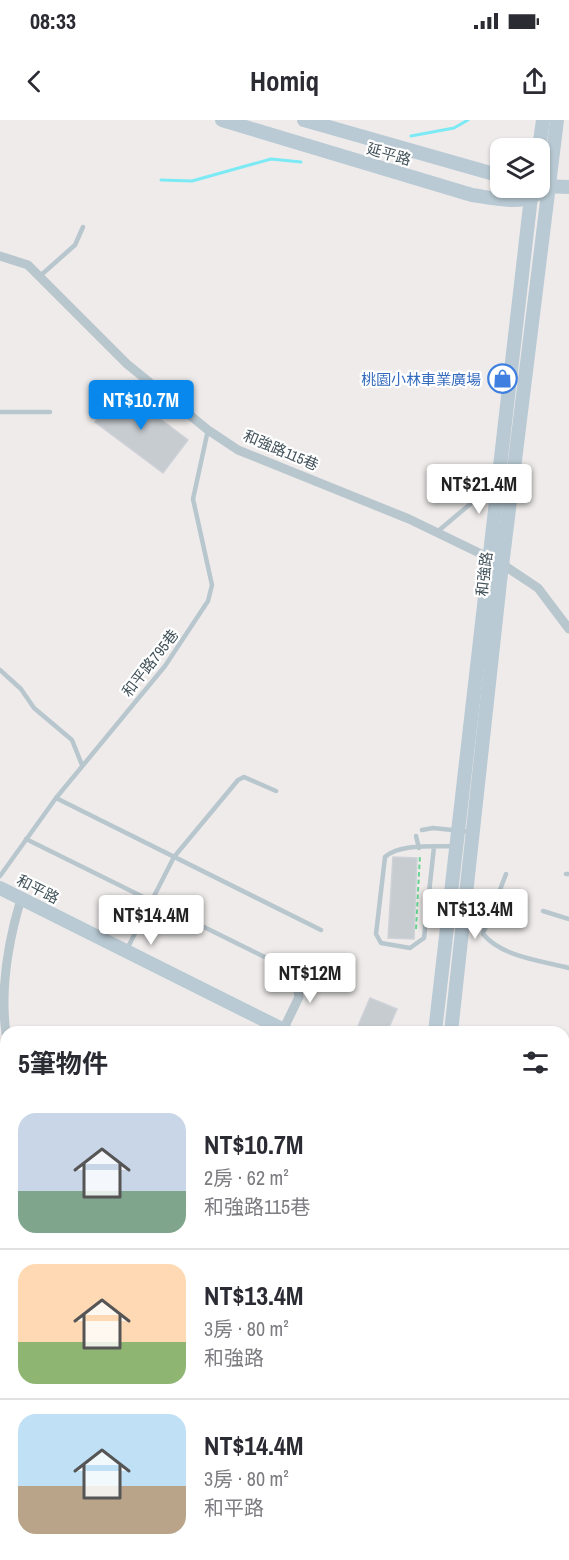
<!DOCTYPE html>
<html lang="zh-TW">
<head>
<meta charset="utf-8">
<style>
  body { margin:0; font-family:"Archivo Narrow","Noto Sans TC",sans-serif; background:#f2f2f3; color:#2b2b33; height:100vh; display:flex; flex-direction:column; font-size:22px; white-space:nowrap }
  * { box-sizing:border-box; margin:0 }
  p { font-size:20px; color:#7c7c81 }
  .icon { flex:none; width:33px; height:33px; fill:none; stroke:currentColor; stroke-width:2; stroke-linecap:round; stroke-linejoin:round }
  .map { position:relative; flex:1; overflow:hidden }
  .drawer { position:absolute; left:0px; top:906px; width:570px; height:534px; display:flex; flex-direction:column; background:#fff; border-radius:18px 18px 0 0; box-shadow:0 2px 4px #0004 }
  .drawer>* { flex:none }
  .fabs { position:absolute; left:490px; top:18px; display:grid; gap:12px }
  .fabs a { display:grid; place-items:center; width:60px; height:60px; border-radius:12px; background:#fff; box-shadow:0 2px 4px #0004; font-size:30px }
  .price { position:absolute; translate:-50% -51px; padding:0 14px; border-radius:6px; background:#fff; color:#222; font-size:20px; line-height:39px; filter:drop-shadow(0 2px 3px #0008) }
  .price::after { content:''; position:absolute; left:50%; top:36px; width:18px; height:14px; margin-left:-9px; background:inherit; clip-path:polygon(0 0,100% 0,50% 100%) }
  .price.selected { background:#0888ec; color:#fff }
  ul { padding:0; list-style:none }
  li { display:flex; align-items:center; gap:18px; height:150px; padding:0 18px }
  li+li { border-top:2px solid #e1e1e2 }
  li span { display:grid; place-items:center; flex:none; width:168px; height:120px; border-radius:18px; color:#555 }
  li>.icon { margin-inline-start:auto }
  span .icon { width:72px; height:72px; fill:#fffc; stroke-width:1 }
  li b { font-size:26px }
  h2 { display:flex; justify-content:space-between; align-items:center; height:72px; padding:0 18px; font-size:26px }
  .status { display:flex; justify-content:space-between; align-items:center; height:42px; padding:0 30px; background:#fff; direction:ltr }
  .status svg { height:16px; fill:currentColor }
  header { display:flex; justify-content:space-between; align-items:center; height:78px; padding:0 18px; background:#fff; font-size:27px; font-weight:800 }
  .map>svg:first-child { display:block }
</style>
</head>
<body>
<div class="status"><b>08:33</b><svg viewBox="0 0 49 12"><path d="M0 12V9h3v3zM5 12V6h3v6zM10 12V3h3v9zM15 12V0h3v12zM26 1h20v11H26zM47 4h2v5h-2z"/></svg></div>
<header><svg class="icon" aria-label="back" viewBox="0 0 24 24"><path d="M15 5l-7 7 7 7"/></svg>Homiq<svg class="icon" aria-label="share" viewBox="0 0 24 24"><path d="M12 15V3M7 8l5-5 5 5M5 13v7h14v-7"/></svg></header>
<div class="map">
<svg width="569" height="1440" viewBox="0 0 569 1440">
  <rect width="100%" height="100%" fill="#efebeb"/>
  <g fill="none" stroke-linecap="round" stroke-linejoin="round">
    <!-- stream -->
    <g stroke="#7ceaf4" stroke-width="3">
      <path d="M411,16L454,8L468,0"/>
      <path d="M161,60L192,61L271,39L301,42"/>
      <path d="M0,1160L6,1161"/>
    </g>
  </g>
  <!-- building -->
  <g fill="#c7ccd1" stroke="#ced2d8" stroke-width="1.5">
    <path d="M119,268L188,320L163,353L95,302Z"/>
    <path d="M393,737L417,738L414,819L388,818Z"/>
    <path d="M370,878L397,889L387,912H372L358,906Z"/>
  </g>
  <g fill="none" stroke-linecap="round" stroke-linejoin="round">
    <!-- path -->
    <path stroke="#68d391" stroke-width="2" stroke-dasharray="4.5 3" stroke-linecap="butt" d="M416,809L420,735"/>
    <!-- lane -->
    <g stroke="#b8c6cd" stroke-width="4.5">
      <path d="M40,156L75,125L83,107"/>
      <path d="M0,292H50"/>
      <path d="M437,412L495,363"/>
      <path d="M0,550L21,569L34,588L72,620L82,645"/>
      <path d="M56,678L321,810"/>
      <path d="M422,710L433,708L472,712"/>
      <path d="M416,716L419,728"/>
      <path d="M26,719L295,852"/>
      <path d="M434,727L424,818L410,828L381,823L376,814L385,737C400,723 435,727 454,726"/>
      <path d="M506,754L483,814C502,837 542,841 569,848"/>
      <path d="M566,754H569"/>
      <path d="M0,756L56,678L165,546L208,481L212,465L193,379L208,310"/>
      <path d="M543,791L569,799"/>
      <path d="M127,829L174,737L238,660L244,657L276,671"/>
      <path d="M564,1268L569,1278"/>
      <path d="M323,1434L327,1440"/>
      <path d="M479,1440L481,1434"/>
    </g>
    <!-- street -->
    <g stroke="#b8c6cd" stroke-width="9">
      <path d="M0,136L28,145L127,244L208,310L238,330L409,399L502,444L538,468L569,509"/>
      <path d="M283,910L299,877L295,852"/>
      <path d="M6,914C0,869 8,822 21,779"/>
      <path d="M0,1089H6"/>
      <path d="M53,1440L54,1434"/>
    </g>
    <!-- secondary -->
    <g stroke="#b9cad4" stroke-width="14">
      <path d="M222,0L472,75C492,78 520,85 537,74"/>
      <path d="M304,0L501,56"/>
      <path d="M539,28L543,0"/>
      <path d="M541,66L569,67"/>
      <path d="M0,768L288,912"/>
      <path d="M435,912L532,68"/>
      <path d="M451,912L500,462L557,0"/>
      <path d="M564,946L569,947"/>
      <path d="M564,1180L569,1190"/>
      <path d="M564,1230L569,1241"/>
    </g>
  </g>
  <!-- icons -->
  <defs>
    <symbol id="shop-ring" viewBox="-11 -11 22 22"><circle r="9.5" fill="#fff" stroke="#3f7fe0" stroke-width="1.5"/><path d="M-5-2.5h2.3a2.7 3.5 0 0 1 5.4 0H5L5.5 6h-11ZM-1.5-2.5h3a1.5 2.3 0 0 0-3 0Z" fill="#3f7fe0"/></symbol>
  </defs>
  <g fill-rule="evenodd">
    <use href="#shop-ring" x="486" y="242" width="33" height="33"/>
  </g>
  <g text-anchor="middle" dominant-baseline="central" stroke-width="4.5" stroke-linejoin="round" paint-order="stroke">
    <!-- street labels -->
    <g font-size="15" fill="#42525a" stroke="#fff">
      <text transform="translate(389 34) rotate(16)">延平路</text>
      <text transform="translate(281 330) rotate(23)">和強路115巷</text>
      <text transform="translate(484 454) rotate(-83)">和強路</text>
      <text transform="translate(150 543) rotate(-52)">和平路795巷</text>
      <text transform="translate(38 769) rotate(27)">和平路</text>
    </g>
    <!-- shop labels -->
    <g font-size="15" fill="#366cbe" stroke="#fff" text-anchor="end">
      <text x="481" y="259">桃園小林車業廣場</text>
    </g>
  </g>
</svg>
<div class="fabs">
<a><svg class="icon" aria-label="layers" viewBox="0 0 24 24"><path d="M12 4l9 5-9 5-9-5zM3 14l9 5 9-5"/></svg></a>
</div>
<b class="price selected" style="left:141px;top:311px">NT$10.7M</b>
<b class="price" style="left:479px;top:395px">NT$21.4M</b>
<b class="price" style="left:475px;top:820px">NT$13.4M</b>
<b class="price" style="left:151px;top:826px">NT$14.4M</b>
<b class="price" style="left:310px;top:884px">NT$12M</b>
<section class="drawer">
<h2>5筆物件<svg class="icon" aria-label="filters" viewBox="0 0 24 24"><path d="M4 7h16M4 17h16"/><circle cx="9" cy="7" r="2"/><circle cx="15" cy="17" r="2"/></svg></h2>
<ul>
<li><span style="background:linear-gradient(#c9d6e8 65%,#7fa58c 0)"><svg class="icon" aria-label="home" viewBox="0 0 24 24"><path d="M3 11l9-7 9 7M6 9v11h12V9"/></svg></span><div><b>NT$10.7M</b><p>2房 · 62 m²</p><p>和強路115巷</p></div></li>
<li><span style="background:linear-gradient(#ffd9b3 65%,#8fb573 0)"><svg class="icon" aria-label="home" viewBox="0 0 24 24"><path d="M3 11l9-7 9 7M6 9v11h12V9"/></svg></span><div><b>NT$13.4M</b><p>3房 · 80 m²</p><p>和強路</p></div></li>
<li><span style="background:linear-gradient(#bfe0f5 60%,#b9a48a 0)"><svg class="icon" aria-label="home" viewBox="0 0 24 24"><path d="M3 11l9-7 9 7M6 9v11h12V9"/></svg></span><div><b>NT$14.4M</b><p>3房 · 80 m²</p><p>和平路</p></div></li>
</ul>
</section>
</div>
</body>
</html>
